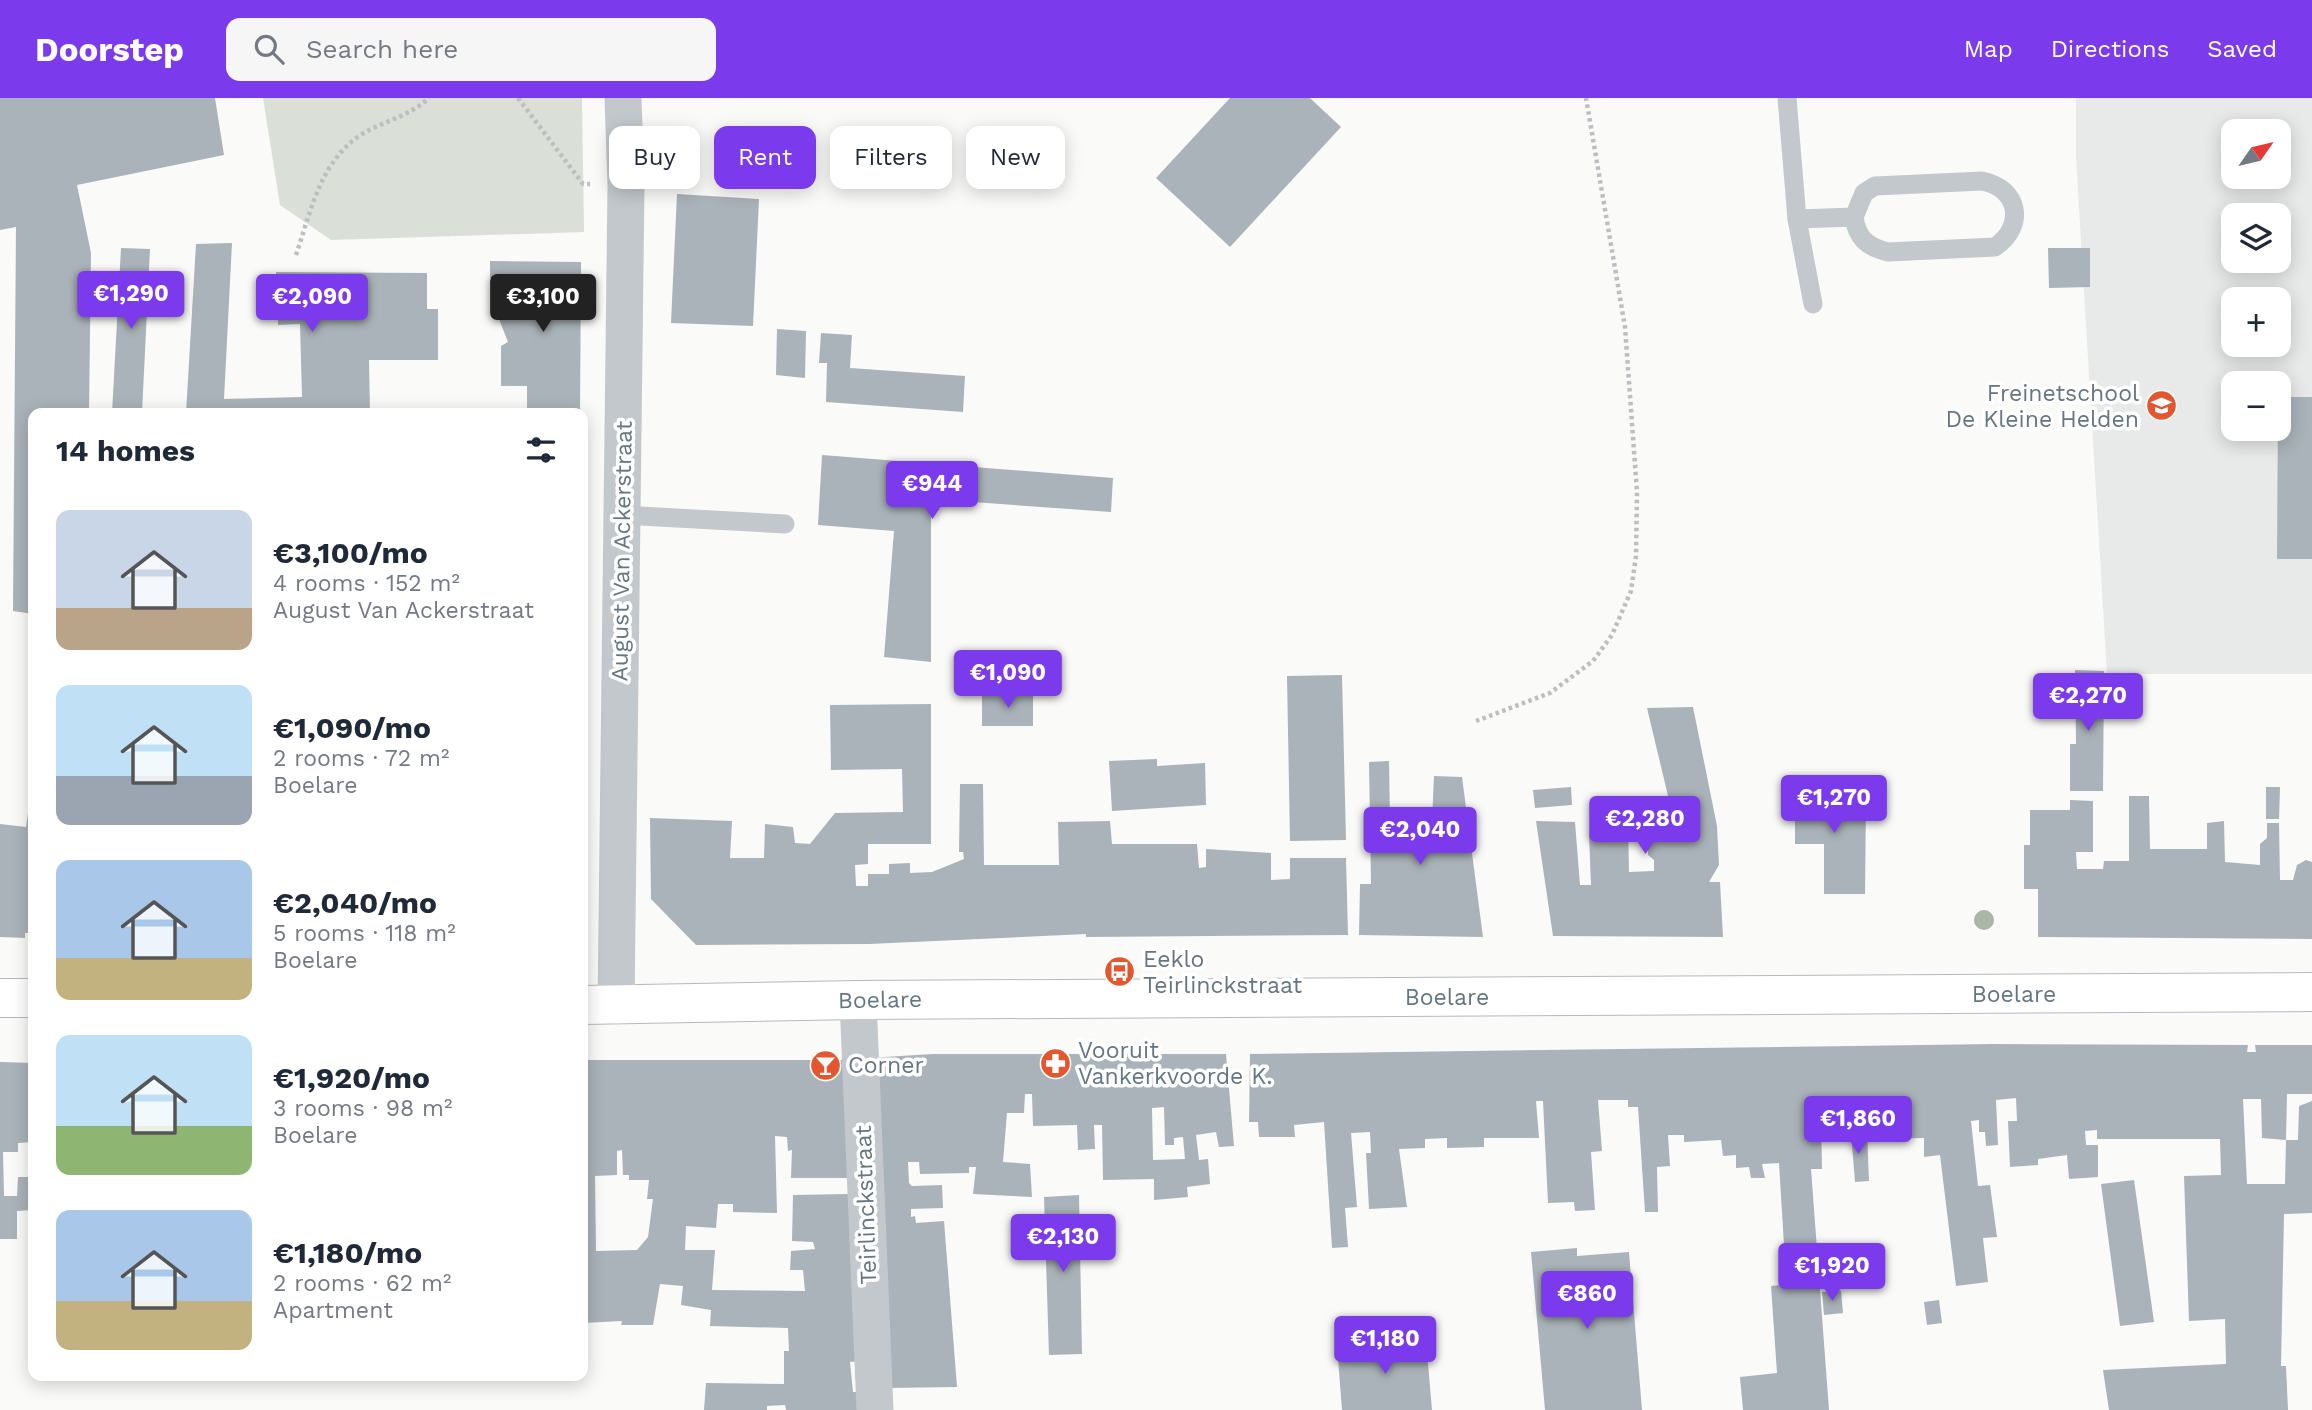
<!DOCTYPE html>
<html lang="en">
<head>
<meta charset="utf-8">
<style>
  body { margin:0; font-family:"Work Sans",sans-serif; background:#f6f6f7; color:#1f2937; height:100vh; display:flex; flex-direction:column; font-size:26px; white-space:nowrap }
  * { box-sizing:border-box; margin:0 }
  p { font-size:23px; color:#747a83 }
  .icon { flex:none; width:38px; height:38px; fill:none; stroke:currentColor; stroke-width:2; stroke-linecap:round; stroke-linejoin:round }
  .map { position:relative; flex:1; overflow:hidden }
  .sheet { position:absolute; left:28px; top:310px; width:560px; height:973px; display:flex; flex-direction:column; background:#fff; border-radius:14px; box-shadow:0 4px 18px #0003 }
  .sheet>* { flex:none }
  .top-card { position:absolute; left:609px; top:28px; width:665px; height:63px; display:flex; gap:14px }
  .needle { width:46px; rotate:56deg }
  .controls { position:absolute; left:2221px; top:21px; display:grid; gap:14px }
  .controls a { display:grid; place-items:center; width:70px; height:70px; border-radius:14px; background:#fff; box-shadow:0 4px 18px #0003; font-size:35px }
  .price { position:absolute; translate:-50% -60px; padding:0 16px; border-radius:7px; background:#7c3aed; color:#fff; font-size:23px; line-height:46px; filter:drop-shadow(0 2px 4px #0008) }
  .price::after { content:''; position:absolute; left:50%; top:42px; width:21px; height:16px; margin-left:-10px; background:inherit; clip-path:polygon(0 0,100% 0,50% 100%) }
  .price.on { background:#222; color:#fff }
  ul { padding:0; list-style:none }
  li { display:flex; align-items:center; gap:21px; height:175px; padding:0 28px }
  li span { display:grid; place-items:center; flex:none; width:196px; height:140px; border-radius:14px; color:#555 }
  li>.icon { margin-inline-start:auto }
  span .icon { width:84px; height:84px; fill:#fffc; stroke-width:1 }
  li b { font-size:30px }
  h2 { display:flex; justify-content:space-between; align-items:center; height:84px; padding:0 28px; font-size:30px }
  .chip { padding:0 24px; border-radius:14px; background:#fff; box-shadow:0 4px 18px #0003; font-size:24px; line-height:63px }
  .chip.on { background:#7c3aed; color:#fff }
  header { display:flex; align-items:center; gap:42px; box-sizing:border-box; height:98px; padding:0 35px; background:#7c3aed; color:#fff }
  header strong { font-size:33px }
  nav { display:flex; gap:38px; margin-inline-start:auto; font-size:24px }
  .search { width:490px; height:63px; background:#f6f6f7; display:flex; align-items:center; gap:18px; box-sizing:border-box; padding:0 24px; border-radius:14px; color:#747a83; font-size:26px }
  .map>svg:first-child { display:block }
</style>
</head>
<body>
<header>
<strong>Doorstep</strong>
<div class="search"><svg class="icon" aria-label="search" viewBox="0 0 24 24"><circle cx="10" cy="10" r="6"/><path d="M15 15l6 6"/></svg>Search here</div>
<nav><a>Map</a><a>Directions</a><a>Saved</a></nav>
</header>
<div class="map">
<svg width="2312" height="1312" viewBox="0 0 2312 1312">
  <rect width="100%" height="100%" fill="#fafaf8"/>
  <!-- built -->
  <path fill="#e8e9e9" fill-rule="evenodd" d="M2076,0H2312V576H2107L2076,60ZM2233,33H2278V79H2233ZM2233,117H2278V163H2233ZM2233,201H2278V247H2233ZM2233,285H2278V331H2233Z"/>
  <!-- green -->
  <path fill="#dadfd7" d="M263,0H582L584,134L331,142L280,107Z"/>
  <!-- building -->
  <g fill="#aab3b9" fill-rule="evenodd">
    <path d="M0,0H215L224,57L77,87L91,155L89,315H33V516L13,513L16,129L0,132Z"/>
    <path d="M1230,0H1310L1341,29L1230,149L1156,80Z"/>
    <path d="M677,96L759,101L753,228L671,225Z"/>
    <path d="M232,145L224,301L302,299L300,226L278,227L276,174L427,175V211H438V262H369L370,315H186L196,146Z"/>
    <path d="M121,150L150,151L142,315H112Z"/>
    <path d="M2048,150H2090V189L2049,190Z"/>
    <path d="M490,163L581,164L580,315H523L527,312V288H501V248L508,244L495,211H514V180H490Z"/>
    <path d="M777,231L806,233L805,280L776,277Z"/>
    <path d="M821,235L852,237L850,270L965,278L963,314L826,304L827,265H819Z"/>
    <path d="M2278,299H2312V461H2277Z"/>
    <path d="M822,357L1113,380L1111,414L931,401V564L884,559L894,433L818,427Z"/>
    <path d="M2075,572L2104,573L2103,693H2070V646H2076Z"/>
    <path d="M1342,577L1346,742L1290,743L1287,578Z"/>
    <path d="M1033,596V628H982V597Z"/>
    <path d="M931,606V746H868V766L855,767L856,788H868V776H889V766L910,765V775L932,774L964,761L963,754H959L960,686H983L984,767H1059L1058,724L1110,723L1112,746H1197L1199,770L1206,769V751L1271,755V782L1290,781V760H1346L1348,837L1086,839V836L869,846L696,847L651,801L650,720L732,723L730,760H764L765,726L793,729L795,745L810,746L835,715L903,714L902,671L831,672L830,607Z"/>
    <path d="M1693,609L1717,728L1719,767L1709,784H1720L1723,839L1553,838L1536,723L1575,724L1580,787H1591L1589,737H1607L1606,723L1628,722L1629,774L1654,773V762L1648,757V737L1655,731V724L1674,723L1647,610Z"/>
    <path d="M1157,661V668L1205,665L1206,707L1112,713L1109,663Z"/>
    <path d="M1389,663L1390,723H1432L1434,678L1462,679L1483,839L1359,837L1360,786H1371L1369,664Z"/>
    <path d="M1800,683L1825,684V698H1866L1865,796H1824V746H1795V697L1800,698Z"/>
    <path d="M32,687L33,835H25V840L0,839V726L26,729Z"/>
    <path d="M1571,689L1572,707L1535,710L1533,692Z"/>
    <path d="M2266,689H2280L2279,721H2266Z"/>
    <path d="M2129,698H2149L2150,751H2207V725L2224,723L2225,764L2260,767V746L2267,740V725H2279L2280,782H2293L2297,767L2306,762L2312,764V841L2038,839V791H2024V747H2030V712H2070V702L2093,703V754H2076L2077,771H2103L2104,763H2129Z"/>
    <path d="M1994,946L2248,947L2247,954H2256L2255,947H2312V996H2287L2286,1042L2262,1040L2261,1001H2243L2247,1086H2285L2286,1042H2298L2299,1008L2312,1003V1115L2284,1116L2281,1268H2286L2288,1312H2109L2103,1272L2226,1266L2225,1221L2189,1223L2184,1078L2221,1077L2220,1041H2097V1032L2085,1033L2086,1047H2098V1079L2069,1081L2067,1057L2038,1061V1067L2010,1069L2008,1023H2017L2016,1000L1996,1002L1998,1047L1986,1048L1985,1034H1979V1022L1971,1023L1978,1088L1990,1087L1997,1139L1983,1140L1988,1184L1956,1188L1940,1057L1924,1059V1040L1877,1041L1876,1020L1892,1019V1006H1866L1869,1083L1855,1084L1850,1022H1821L1822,1071H1811L1829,1312H1743L1740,1279L1777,1275L1771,1188L1791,1186L1787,1147H1784L1779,1065L1762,1066L1765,1080H1751L1749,1069L1736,1070V1057L1723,1058L1721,1042L1684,1044V1037H1668L1670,1068L1657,1069L1658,1114H1645L1638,1009H1628V1002H1598L1602,1053L1591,1054L1595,1112L1575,1113L1574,1104L1548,1105L1543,1003H1536L1539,1040H1484V1049L1447,1050V1040L1425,1041V1050L1399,1051L1407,1109L1369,1111L1366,1055H1371L1370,1034L1351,1035L1357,1109L1345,1110L1348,1149L1332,1150L1324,1024L1294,1027L1295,1039H1259L1258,1024H1249L1250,956Z"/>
    <path d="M933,956H1226L1234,1048L1219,1049L1216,1034L1196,1037L1199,1062L1208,1061L1210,1086L1187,1089L1188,1099L1154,1102V1081L1103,1082L1102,1027H1094L1095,1051L1078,1052L1077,1027L1033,1028L1032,996H1025L1024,1015H1007L1003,1064L1030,1066L1032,1099L973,1096L976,1069H969V1075L920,1076L919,1064H908L909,1085L912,1088L942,1087L943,1110L911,1111V1119L915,1118L916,1125L944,1123L957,1289L887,1290L868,960ZM1164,1009L1165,1047H1174V1040L1183,1039L1185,1061L1153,1062L1152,1010Z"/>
    <path d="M583,962H843L848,1080H791L792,1052L788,1053L787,1039L775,1038L777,1115L733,1114V1106H718L716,1130L686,1128L685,1152H715L712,1192L805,1193L803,1172H790L791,1153L815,1151L813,1144L792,1143L793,1097L849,1096L858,1263L850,1264L853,1294H859L860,1312H786L785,1307L767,1308V1312H704L706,1285L784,1286V1253H789L788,1230L710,1228L711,1212L681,1207L683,1188L660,1186L653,1227H621L622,1223L583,1225ZM622,1052L623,1077H629V1082H649L647,1101H653L648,1139L637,1152L596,1153L595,1078L617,1077V1053Z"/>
    <path d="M0,964L33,965V1044L18,1045V1054H3L4,1098H17L18,1079H33V1112L17,1113V1141H0Z"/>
    <path d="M2134,1082L2154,1224L2120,1228L2101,1086Z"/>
    <path d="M1079,1097L1082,1256L1049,1257L1044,1099Z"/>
    <path d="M1577,1150V1158L1629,1154L1642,1312H1545L1531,1154Z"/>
    <path d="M1841,1193L1843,1215L1824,1217L1822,1194Z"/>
    <path d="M1939,1202L1942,1225L1927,1227L1924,1204Z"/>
    <path d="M1425,1231L1432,1312H1342L1337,1247L1415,1243L1413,1233Z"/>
  </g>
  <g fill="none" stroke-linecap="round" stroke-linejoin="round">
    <defs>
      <g id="secondary">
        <path d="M0,900H33"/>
        <path d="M583,907L858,902L2312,894"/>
      </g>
    </defs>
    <!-- secondary casing -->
    <use href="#secondary" stroke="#b3babf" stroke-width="40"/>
    <!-- path -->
    <g stroke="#bbbfc2" stroke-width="4.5" stroke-dasharray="3.5 3.5" stroke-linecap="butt">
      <path d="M518,0L583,86H590"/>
      <path d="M296,157C311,113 320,63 362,36C384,23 410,18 429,0"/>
      <path d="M1476,623L1550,595L1593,563L1612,537L1631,493L1636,458L1637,394L1625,229L1586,0"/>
    </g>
    <!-- service -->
    <g stroke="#c3c8cc" stroke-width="19">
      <path d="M1787,0L1797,121L1813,206"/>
      <path d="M1797,121L1854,119L1864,95L1875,88L1982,83C2019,90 2026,128 1995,149L1888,154C1867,149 1857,140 1854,119"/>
      <path d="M622,417L785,426"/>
    </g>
    <!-- minor -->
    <g stroke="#c3c8cc" stroke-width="37">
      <path d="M858,902L875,1312"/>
      <path d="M616,907L626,87L623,0"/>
    </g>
    <!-- secondary -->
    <use href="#secondary" stroke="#fff" stroke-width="38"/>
  </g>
  <!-- trees -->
  <circle fill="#aab4a7" cx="1984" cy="822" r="10"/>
  <!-- icons -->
  <defs>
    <symbol id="school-disc" viewBox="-11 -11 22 22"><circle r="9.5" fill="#e4572e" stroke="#fff"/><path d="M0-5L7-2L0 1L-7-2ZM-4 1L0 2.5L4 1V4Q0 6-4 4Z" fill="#fff"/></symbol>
    <symbol id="bus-disc" viewBox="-11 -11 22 22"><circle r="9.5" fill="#e4572e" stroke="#fff"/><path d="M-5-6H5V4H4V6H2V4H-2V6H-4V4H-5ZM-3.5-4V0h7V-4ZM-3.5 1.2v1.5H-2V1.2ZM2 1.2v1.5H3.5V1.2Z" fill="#fff"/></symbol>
    <symbol id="pharmacy-disc" viewBox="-11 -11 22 22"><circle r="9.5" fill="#e4572e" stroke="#fff"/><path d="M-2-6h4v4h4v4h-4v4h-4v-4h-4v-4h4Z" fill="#fff"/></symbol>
    <symbol id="bar-disc" viewBox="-11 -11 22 22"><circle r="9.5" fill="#e4572e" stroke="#fff"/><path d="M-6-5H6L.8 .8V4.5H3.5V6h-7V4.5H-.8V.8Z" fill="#fff"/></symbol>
  </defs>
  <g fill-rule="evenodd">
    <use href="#school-disc" x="2144" y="290" width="35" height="35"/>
    <use href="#bus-disc" x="1102" y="856" width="35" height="35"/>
    <use href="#pharmacy-disc" x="1038" y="948" width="35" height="35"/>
    <use href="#bar-disc" x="808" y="950" width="35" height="35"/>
  </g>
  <g text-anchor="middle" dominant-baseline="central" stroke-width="7" stroke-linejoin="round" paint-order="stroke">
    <!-- poi labels -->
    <g font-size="23" fill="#657683" stroke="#fff" text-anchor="start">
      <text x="2139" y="295" text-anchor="end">Freinetschool<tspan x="2139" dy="26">De Kleine Helden</tspan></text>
      <text x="1143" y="861">Eeklo<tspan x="1143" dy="26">Teirlinckstraat</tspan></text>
      <text x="1078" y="952">Vooruit<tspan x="1078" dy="26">Vankerkvoorde K.</tspan></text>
      <text x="848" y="967">Corner</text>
    </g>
    <!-- street labels -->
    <g font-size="23" fill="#657683" stroke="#fff">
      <text transform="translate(622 453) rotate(-89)">August Van Ackerstraat</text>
      <text x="2014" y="896">Boelare</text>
      <text x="1447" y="899">Boelare</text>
      <text transform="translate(880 902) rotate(-1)">Boelare</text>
      <text transform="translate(866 1107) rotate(-92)">Teirlinckstraat</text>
    </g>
  </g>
</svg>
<div class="controls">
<a><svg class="needle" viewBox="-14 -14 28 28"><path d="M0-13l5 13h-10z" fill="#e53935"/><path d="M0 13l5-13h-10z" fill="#747a83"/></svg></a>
<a><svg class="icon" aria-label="layers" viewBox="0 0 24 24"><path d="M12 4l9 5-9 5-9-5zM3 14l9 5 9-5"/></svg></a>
<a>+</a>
<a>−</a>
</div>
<b class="price" style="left:131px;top:233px">€1,290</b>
<b class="price" style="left:312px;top:236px">€2,090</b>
<b class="price on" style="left:543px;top:236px">€3,100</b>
<b class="price" style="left:932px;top:423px">€944</b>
<b class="price" style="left:1008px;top:612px">€1,090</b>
<b class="price" style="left:2088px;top:635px">€2,270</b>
<b class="price" style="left:1834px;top:737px">€1,270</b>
<b class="price" style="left:1645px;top:758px">€2,280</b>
<b class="price" style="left:1420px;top:769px">€2,040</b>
<b class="price" style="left:1858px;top:1058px">€1,860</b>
<b class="price" style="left:1063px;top:1176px">€2,130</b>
<b class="price" style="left:1832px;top:1205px">€1,920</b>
<b class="price" style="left:1587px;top:1233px">€860</b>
<b class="price" style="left:1385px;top:1278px">€1,180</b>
<div class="top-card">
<a class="chip">Buy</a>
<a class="chip on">Rent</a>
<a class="chip">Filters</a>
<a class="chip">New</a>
</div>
<section class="sheet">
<h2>14 homes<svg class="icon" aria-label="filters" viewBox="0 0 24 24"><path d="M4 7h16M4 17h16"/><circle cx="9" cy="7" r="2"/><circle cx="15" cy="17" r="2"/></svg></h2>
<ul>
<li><span style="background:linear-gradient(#c9d6e8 70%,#b9a48a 0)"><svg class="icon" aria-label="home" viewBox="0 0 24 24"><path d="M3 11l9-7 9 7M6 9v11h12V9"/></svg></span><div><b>€3,100/mo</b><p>4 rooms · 152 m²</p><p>August Van Ackerstraat</p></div></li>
<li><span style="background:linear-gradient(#bfe0f5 65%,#9aa5b1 0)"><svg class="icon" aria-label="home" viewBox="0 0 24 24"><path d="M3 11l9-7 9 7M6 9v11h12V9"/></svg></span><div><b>€1,090/mo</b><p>2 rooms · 72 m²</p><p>Boelare</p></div></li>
<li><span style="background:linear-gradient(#a9c7e8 70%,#c2b280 0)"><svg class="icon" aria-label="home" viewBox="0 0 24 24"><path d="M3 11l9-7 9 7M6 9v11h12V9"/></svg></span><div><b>€2,040/mo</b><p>5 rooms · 118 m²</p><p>Boelare</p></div></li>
<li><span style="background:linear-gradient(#bfe0f5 65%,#8fb573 0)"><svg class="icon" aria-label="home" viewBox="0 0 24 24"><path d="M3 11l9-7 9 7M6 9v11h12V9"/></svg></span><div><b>€1,920/mo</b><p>3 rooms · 98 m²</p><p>Boelare</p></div></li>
<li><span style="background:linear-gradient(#a9c7e8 65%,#c2b280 0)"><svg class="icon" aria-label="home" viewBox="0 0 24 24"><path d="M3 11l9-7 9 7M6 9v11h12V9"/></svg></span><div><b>€1,180/mo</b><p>2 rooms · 62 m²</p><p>Apartment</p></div></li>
</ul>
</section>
</div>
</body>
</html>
